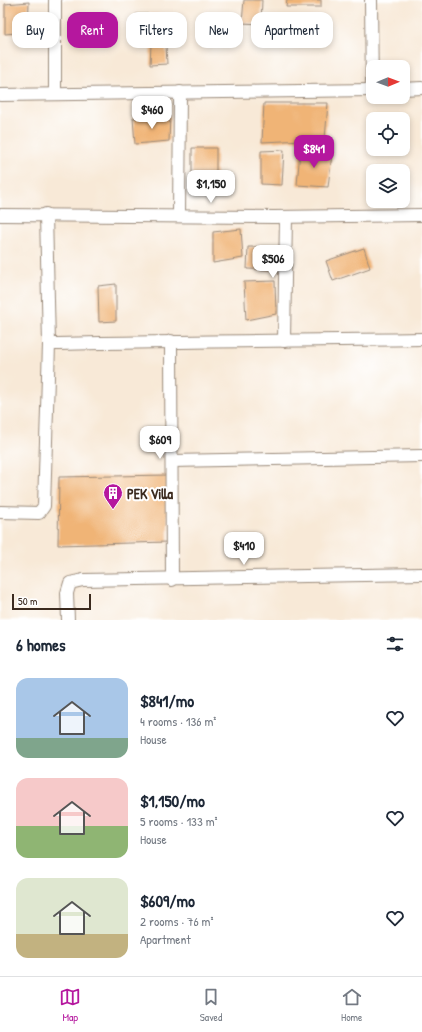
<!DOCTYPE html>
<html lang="en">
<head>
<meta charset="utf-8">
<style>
  body { margin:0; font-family:"Patrick Hand",sans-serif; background:#f6f6f7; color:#1f2937; height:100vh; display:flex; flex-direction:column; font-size:15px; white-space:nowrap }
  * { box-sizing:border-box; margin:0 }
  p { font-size:13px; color:#747a83 }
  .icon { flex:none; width:22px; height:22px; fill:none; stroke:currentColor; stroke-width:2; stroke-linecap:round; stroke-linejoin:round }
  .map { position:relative; height:620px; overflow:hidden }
  .side { display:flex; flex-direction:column; background:#fff; flex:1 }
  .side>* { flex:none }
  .hud { position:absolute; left:12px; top:12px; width:398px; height:36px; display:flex; gap:8px }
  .needle { width:26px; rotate:89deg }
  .buttons { position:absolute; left:366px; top:60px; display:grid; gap:8px }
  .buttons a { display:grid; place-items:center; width:44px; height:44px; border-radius:8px; background:#fff; box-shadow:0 2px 6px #0003; font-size:20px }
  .scale { position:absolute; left:12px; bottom:10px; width:79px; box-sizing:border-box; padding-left:4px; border:2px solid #3b2a1e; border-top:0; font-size:11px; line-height:14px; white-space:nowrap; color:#3b2a1e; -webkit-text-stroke:3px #fff; paint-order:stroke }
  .price { position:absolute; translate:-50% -34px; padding:0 9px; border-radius:8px; background:#fff; color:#222; font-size:13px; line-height:26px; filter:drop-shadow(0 1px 2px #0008) }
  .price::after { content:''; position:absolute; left:50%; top:24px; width:12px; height:9px; margin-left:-6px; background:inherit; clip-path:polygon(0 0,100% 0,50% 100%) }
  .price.active { background:#b5179e; color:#fff }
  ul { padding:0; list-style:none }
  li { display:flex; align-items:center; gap:12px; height:100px; padding:0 16px }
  li span { display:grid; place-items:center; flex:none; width:112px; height:80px; border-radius:12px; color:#555 }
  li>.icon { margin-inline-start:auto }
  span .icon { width:48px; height:48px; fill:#fffc; stroke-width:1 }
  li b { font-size:17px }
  h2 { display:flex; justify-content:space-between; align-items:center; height:48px; padding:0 16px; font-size:17px }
  .chip { padding:0 14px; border-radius:12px; background:#fff; box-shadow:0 2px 6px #0003; font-size:14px; line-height:36px }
  .chip.active { background:#b5179e; color:#fff }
  .dock { display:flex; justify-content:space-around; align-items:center; height:56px; border-top:1px solid #e0e1e3; background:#fff; font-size:11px; color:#747a83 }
  .dock a { display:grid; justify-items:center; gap:2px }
  .dock .active { color:#b5179e }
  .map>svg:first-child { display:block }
</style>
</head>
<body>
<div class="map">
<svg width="422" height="620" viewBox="0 0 422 620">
  <rect width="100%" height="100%" fill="#fff"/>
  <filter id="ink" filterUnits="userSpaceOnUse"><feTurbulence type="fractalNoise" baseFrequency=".025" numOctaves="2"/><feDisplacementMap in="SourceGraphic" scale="8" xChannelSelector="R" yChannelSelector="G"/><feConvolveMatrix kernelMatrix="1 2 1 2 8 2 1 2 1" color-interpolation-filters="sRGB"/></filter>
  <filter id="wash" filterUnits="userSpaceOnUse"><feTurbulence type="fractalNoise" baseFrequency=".012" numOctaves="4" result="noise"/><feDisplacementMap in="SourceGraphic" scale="16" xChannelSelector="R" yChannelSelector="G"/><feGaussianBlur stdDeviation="0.9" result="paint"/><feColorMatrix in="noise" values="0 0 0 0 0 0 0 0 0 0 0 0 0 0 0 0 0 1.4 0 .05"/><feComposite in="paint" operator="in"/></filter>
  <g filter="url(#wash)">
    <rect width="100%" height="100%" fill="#f8e9d7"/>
    <g id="blocks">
      <!-- building -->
      <g fill="#f0b476">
        <path d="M244,0H262L261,24L242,23Z"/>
        <path d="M287,0H321V7H286Z"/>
        <path d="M29,2L28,32L5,34V4Z"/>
        <path d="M136,14H162L163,41L135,42Z"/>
        <path d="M151,44L166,45L167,64L150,65Z"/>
        <path d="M264,103H328L325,139L262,142Z"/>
        <path d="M170,116L169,141L135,144L133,118Z"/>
        <path d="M192,148H216V190L192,191Z"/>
        <path d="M284,150L282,185L261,184V151Z"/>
        <path d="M300,151L332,154L328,187L297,185Z"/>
        <path d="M241,229L243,258L213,263V232Z"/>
        <path d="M248,247H274L275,270L247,269Z"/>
        <path d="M364,248L370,268L333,281L326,261Z"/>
        <path d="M275,281L276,314L246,320L244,282Z"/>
        <path d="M116,284V321L99,322L98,286Z"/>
        <path d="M168,475V542L58,545L59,477Z"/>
      </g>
    </g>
  </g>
  <g filter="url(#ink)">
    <use href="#blocks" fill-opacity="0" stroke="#9a8a7a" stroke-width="1"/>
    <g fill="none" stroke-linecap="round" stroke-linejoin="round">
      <defs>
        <g id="minor">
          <path d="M371,0L372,90"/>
          <path d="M403,89L422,88"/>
          <path d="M55,94V0"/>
          <path d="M0,95L373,90"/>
          <path d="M0,215L274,217L422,215"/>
          <path d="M179,216L180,92"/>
          <path d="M171,341L172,580"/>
          <path d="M284,341L286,217"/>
          <path d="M49,344C173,341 298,341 422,339"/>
          <path d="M172,461L422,456"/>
          <path d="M0,512L39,513L44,506L49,344L46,214"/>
          <path d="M68,620L67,593L70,583L83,580L422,574"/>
        </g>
      </defs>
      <!-- minor casing -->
      <use href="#minor" stroke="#9a8a7a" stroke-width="14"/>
      <!-- minor -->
      <use href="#minor" stroke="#fff" stroke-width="12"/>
    </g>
  </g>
  <!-- icons -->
  <defs>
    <symbol id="building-pin" viewBox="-11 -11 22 30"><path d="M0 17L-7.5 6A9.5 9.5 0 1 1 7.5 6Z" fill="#b5179e" stroke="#fff"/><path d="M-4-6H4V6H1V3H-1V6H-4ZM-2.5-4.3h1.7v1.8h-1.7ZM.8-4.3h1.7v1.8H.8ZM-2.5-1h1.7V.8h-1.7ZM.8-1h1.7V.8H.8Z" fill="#fff"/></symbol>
  </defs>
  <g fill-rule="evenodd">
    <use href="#building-pin" x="102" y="482" width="22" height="30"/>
  </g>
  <g text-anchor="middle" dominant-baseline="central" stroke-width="4" stroke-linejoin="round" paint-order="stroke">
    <!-- poi labels -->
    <g font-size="14" font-weight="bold" fill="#3b2a1e" stroke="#fff" text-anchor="start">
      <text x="127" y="493">PEK Villa</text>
    </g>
  </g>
</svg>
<div class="buttons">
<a><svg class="needle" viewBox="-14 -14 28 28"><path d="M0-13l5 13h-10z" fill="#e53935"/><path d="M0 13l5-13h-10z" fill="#747a83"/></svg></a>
<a><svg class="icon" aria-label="locate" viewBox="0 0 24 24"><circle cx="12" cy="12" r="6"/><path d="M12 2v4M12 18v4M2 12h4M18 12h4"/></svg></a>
<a><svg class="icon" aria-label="layers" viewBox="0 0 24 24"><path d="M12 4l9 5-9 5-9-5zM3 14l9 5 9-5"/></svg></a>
</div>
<div class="scale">50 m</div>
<b class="price" style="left:152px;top:130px">$460</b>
<b class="price active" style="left:314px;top:169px">$841</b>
<b class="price" style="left:211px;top:204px">$1,150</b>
<b class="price" style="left:273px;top:279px">$506</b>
<b class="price" style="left:160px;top:460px">$609</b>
<b class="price" style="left:244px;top:566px">$410</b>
<div class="hud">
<a class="chip">Buy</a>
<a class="chip active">Rent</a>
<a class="chip">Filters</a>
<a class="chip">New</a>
<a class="chip">Apartment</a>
</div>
</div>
<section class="side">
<h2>6 homes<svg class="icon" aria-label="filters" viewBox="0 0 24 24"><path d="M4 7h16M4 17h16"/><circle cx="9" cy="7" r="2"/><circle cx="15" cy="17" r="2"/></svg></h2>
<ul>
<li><span style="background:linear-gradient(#a9c7e8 75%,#7fa58c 0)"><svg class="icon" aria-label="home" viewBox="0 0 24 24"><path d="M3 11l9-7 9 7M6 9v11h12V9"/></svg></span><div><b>$841/mo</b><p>4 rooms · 136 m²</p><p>House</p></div><svg class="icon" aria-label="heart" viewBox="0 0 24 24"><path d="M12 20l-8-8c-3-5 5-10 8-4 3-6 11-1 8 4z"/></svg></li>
<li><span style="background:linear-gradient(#f6c9c9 60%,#8fb573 0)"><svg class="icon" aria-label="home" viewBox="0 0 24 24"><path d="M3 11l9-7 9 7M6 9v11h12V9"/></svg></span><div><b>$1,150/mo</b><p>5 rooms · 133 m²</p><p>House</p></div><svg class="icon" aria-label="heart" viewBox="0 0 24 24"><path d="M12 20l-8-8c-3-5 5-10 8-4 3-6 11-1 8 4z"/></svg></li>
<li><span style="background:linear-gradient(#dfe7d0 70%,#c2b280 0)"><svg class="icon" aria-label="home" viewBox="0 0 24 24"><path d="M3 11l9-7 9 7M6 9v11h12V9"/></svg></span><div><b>$609/mo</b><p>2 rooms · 76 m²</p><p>Apartment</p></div><svg class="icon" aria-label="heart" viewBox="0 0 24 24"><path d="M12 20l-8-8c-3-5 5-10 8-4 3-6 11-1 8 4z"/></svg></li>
</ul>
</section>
<nav class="dock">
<a class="active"><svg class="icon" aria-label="map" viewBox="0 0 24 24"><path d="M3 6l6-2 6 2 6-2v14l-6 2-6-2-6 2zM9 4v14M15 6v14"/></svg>Map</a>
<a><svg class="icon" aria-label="saved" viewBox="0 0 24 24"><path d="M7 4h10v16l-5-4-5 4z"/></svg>Saved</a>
<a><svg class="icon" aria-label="home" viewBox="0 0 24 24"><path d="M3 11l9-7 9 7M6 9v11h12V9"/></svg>Home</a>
</nav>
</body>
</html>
